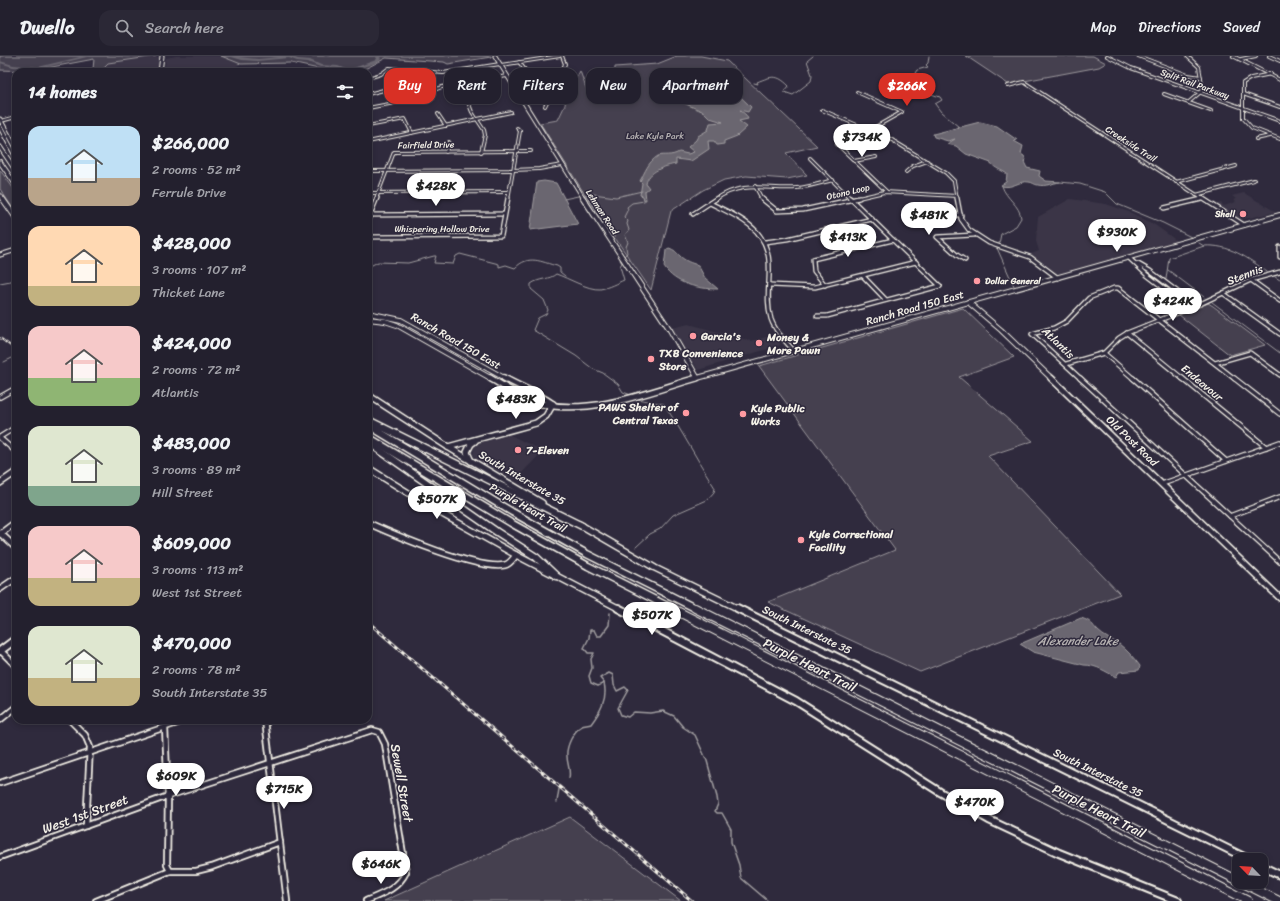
<!DOCTYPE html>
<html lang="en">
<head>
<meta charset="utf-8">
<style>
  body { margin:0; font-family:Sriracha,sans-serif; background:#2b2836; color:#f1f3f6; height:100vh; display:flex; flex-direction:column; font-size:15px; white-space:nowrap }
  * { box-sizing:border-box; margin:0 }
  p { font-size:13px; color:#a3a3aa }
  .icon { flex:none; width:22px; height:22px; fill:none; stroke:currentColor; stroke-width:2; stroke-linecap:round; stroke-linejoin:round }
  .map { position:relative; flex:1; overflow:hidden }
  .side { position:absolute; left:12px; top:12px; width:360px; height:656px; display:flex; flex-direction:column; background:#23202e; border-radius:12px; box-shadow:0 2px 6px #0003,0 0 0 1px #403e4a }
  .side>* { flex:none }
  .banner { position:absolute; left:384px; top:12px; width:380px; height:36px; display:flex; gap:8px }
  .needle { width:26px; rotate:295deg }
  .tools { position:absolute; left:1232px; top:797px; display:grid; gap:8px }
  .tools a { display:grid; place-items:center; width:36px; height:36px; border-radius:8px; background:#23202e; box-shadow:0 2px 6px #0003,0 0 0 1px #403e4a; font-size:20px }
  .price { position:absolute; translate:-50% -34px; padding:0 9px; border-radius:14px; background:#fff; color:#222; font-size:13px; line-height:26px; filter:drop-shadow(0 1px 2px #0008) }
  .price::after { content:''; position:absolute; left:50%; top:24px; width:12px; height:9px; margin-left:-6px; background:inherit; clip-path:polygon(0 0,100% 0,50% 100%) }
  .price.selected { background:#d93025; color:#fff }
  ul { padding:0; list-style:none }
  li { display:flex; align-items:center; gap:12px; height:100px; padding:0 16px }
  li span { display:grid; place-items:center; flex:none; width:112px; height:80px; border-radius:12px; color:#555 }
  li>.icon { margin-inline-start:auto }
  span .icon { width:48px; height:48px; fill:#fffc; stroke-width:1 }
  li b { font-size:17px }
  h2 { display:flex; justify-content:space-between; align-items:center; height:48px; padding:0 16px; font-size:17px }
  .pill { padding:0 14px; border-radius:12px; background:#23202e; box-shadow:0 2px 6px #0003,0 0 0 1px #403e4a; font-size:14px; line-height:36px }
  .pill.selected { background:#d93025; color:#fff }
  header { display:flex; align-items:center; gap:24px; box-sizing:border-box; height:56px; padding:0 20px; background:#23202e; border-bottom:1px solid #403e4a }
  header strong { font-size:19px }
  nav { display:flex; gap:22px; margin-inline-start:auto; font-size:14px }
  .search { width:280px; height:36px; background:#2b2836; display:flex; align-items:center; gap:10px; box-sizing:border-box; padding:0 14px; border-radius:12px; color:#a3a3aa; font-size:15px }
  .map>svg:first-child { display:block }
</style>
</head>
<body>
<header>
<strong>Dwello</strong>
<div class="search"><svg class="icon" aria-label="search" viewBox="0 0 24 24"><circle cx="10" cy="10" r="6"/><path d="M15 15l6 6"/></svg>Search here</div>
<nav><a>Map</a><a>Directions</a><a>Saved</a></nav>
</header>
<div class="map">
<svg width="1280" height="845" viewBox="0 0 1280 845">
  <rect width="100%" height="100%" fill="#2f2a3d"/>
  <filter id="ink" filterUnits="userSpaceOnUse"><feTurbulence type="fractalNoise" baseFrequency=".025" numOctaves="2"/><feDisplacementMap in="SourceGraphic" scale="8" xChannelSelector="R" yChannelSelector="G"/><feConvolveMatrix kernelMatrix="1 2 1 2 8 2 1 2 1" color-interpolation-filters="sRGB"/></filter>
  <g filter="url(#ink)">
    <!-- built -->
    <g fill="#3b3647">
      <path d="M160,0L158,16H103L105,10L108,7Z"/>
      <path d="M177,0H221L241,8L226,16H164L166,2Z"/>
      <path d="M1244,137L1276,156L1239,164L1215,149L1221,147L1224,150L1236,146L1233,144L1236,143L1232,140Z"/>
      <path d="M1070,143L1106,148L1129,156L1155,169L1177,185L1058,218L1031,198L1039,195L1036,185L1038,161Z"/>
      <path d="M689,268L751,285L774,279L781,289L698,314L672,272Z"/>
      <path d="M510,379L543,395L515,424L475,403L473,397L475,390L483,385Z"/>
    </g>
    <!-- green -->
    <g fill="#454050" stroke="#9c989c">
      <path d="M0,0H156L108,7L105,10L103,16H97V14L93,13L94,3L31,15L0,14Z"/>
      <path d="M221,0H491V1L448,8L444,6L386,2L361,15L333,16L291,7L241,8Z"/>
      <path d="M677,0H701L727,5L817,90L786,97L807,119L787,123L746,120L724,124L703,134L671,155L651,234L584,137L540,67L558,64L565,49L566,42L580,15L586,32L601,33L615,13V11L657,8Z"/>
      <path d="M966,0H1093L1106,7L1099,11L1008,28Z"/>
      <path d="M0,114L16,136V157L0,133Z"/>
      <path d="M1208,247L1213,250L1265,289L1230,299L1179,259Z"/>
      <path d="M963,252L1014,301L959,321L1033,385L988,400L1120,538L920,616L768,546L895,494L759,310Z"/>
      <path d="M570,761L681,845H384Z"/>
    </g>
    <!-- water -->
    <g fill="#6a6670" stroke="#a19ea0">
      <path d="M703,22L716,24L718,29L722,25H724L751,51L748,56L740,54L746,59L748,63L739,65L747,71L737,80L724,85V88L717,89L714,85H708L709,93L691,105L676,103V108C665,110 648,115 646,128L649,132L645,135L646,144H644L643,140L640,139L642,127L640,125C645,116 648,106 658,100C663,98 671,101 679,96L688,98L694,96L688,91L696,84L698,80L708,74L710,67L723,66L710,62L704,56L679,45L677,41C682,33 694,25 703,22Z"/>
      <path d="M980,66L997,70L1017,84L1014,85L1023,90L1021,98L1024,100L1026,104L1024,106L1027,112L1040,115L1039,120L1046,125L1060,126C1053,127 1045,131 1038,129C1035,129 1032,126 1029,126C1019,124 1013,133 1002,130L1001,129L1006,126L1007,118C1002,114 995,113 991,107L966,98L956,90L947,88L955,83L948,85L934,81L933,78Z"/>
      <path d="M544,125L556,127L578,168L530,174L537,126Z"/>
      <path d="M669,192C675,194 676,196 680,200C685,205 691,207 698,209L705,222L718,233C698,233 675,228 664,211L666,194Z"/>
      <path d="M1081,562C1093,566 1091,568 1098,575C1104,581 1112,584 1119,588C1127,594 1134,602 1140,610L1139,614L1119,616L1116,621C1106,616 1097,609 1084,609L1033,596L1020,588Z"/>
    </g>
    <g fill="none" stroke-linecap="round" stroke-linejoin="round">
      <!-- stream-far1 -->
      <g stroke="#a19ea0" stroke-width="1">
        <path d="M929,0L928,7L926,9L928,11L917,14L915,17L925,26L929,27L930,30L919,34L940,41L942,44L935,48L941,56L959,71"/>
        <path d="M754,27L758,28L757,26C772,20 777,18 789,30L784,36L793,39L811,25L812,19L807,5L813,0"/>
        <path d="M1060,126L1080,128L1105,136L1117,148L1163,167L1191,181"/>
        <path d="M584,139L593,138L616,141L642,135"/>
        <path d="M564,143L578,140"/>
        <path d="M999,188L1001,178L1016,170L1021,162C1020,149 1006,143 1002,130"/>
        <path d="M1204,190C1229,188 1248,202 1267,216"/>
        <path d="M997,192L1014,230"/>
        <path d="M624,200L627,197L626,191L628,186L625,179L629,174L627,168L628,165L624,161L628,153L627,151L632,147L644,145"/>
        <path d="M620,204L622,207L620,210L624,224C617,227 608,232 600,233C588,234 568,222 556,218C549,224 539,222 531,228V233L544,244L548,254L546,258L538,262L533,274L576,300L593,313L603,317L618,328L623,336L631,339"/>
        <path d="M368,211L378,206L408,207L434,200H436L434,207L453,208L456,200L460,198L499,208V211L506,209L515,212C529,198 541,206 557,210L560,212V216L565,220"/>
        <path d="M1168,214L1204,241"/>
        <path d="M1275,221L1280,224"/>
        <path d="M1166,223L1169,202L1204,190L1199,187"/>
        <path d="M0,227L16,224"/>
        <path d="M1212,246L1280,297"/>
        <path d="M4,306L16,300"/>
        <path d="M636,491L650,478L660,473L673,459L707,444L714,436L715,432C697,404 682,375 664,348L637,343"/>
      </g>
      <!-- stream -->
      <g stroke="#a19ea0" stroke-width="1.5">
        <path d="M604,627L600,622L609,617L613,619L614,629L617,635L625,631L628,634L618,652L621,659L628,661L634,656L650,657L663,655L674,660L683,671L695,679L707,705L717,741L718,748L715,755L717,757H722L731,773V786L739,809L741,822L768,845"/>
        <path d="M569,722C571,714 567,708 567,700C566,691 573,675 582,670C584,669 588,669 591,668C600,656 608,643 604,627L598,630L591,627L589,620L592,612L591,603L594,597H588L584,592L589,582L590,574H594L597,580H601L609,569L610,557"/>
        <path d="M557,746L559,733"/>
      </g>
      <!-- river -->
      <g fill="#6a6670" fill-rule="evenodd">
        <path d="M84,0H91L38,13L13,11L0,7V5L13,9L38,11Z"/>
        <path d="M119,0H133C130,2 122,2 119,0Z"/>
        <path d="M228,0L258,3L290,0L298,3L310,4L321,9L338,10L348,14L376,4L377,2L373,0H378L381,2L379,6L347,16L337,12L320,11L308,6L297,5L289,2L257,5L242,4Z"/>
      </g>
      <defs>
        <g id="street-far3">
          <path d="M1107,0L1131,12L1280,65"/>
          <path d="M1138,0L1188,19L1201,21"/>
          <path d="M1187,0L1199,11L1203,34L1189,46"/>
          <path d="M1233,0L1280,24"/>
          <path d="M1269,0L1280,5"/>
          <path d="M1241,3L1256,0"/>
          <path d="M519,6L534,26L554,31"/>
          <path d="M501,9L560,0"/>
          <path d="M254,16H289"/>
          <path d="M1271,18L1251,22L1243,27V62L1252,72L1280,83"/>
          <path d="M368,22L381,18L389,12L443,17L500,8"/>
          <path d="M490,23L495,33"/>
          <path d="M461,28L472,56L484,74L485,79L481,96"/>
          <path d="M1008,30L1024,26L1203,143"/>
          <path d="M389,34L393,47"/>
          <path d="M429,36L433,42"/>
          <path d="M857,36L902,56L854,83L837,88L887,136"/>
          <path d="M368,38L407,28L428,16"/>
          <path d="M1164,38L1211,55"/>
          <path d="M1243,38L1280,51"/>
          <path d="M545,50L565,8L562,0"/>
          <path d="M368,52L405,45L442,31L507,20"/>
          <path d="M822,54L892,84L946,117L954,125L957,143"/>
          <path d="M438,58L446,70"/>
          <path d="M1,65L16,61"/>
          <path d="M368,70L405,63L412,77"/>
          <path d="M1256,83L1270,80"/>
          <path d="M368,86L511,56"/>
          <path d="M446,96L449,86"/>
          <path d="M810,102L851,143"/>
          <path d="M854,105L876,101"/>
          <path d="M368,115L512,114L539,113L562,109"/>
          <path d="M906,116L913,110L927,105"/>
          <path d="M1176,126L1236,110"/>
          <path d="M755,130L762,143"/>
          <path d="M368,137L508,136"/>
          <path d="M1196,139L1254,124"/>
          <path d="M376,143L394,96L531,95"/>
          <path d="M508,143L520,75L517,72"/>
          <path d="M716,143C743,124 767,134 797,132C809,131 821,127 833,124"/>
          <path d="M854,143L884,136L957,140"/>
        </g>
        <g id="street-far2">
          <path d="M761,142L777,155L803,154L859,142"/>
          <path d="M850,142L940,230"/>
          <path d="M957,142L961,163L969,174L989,187L1030,201L1058,222"/>
          <path d="M1202,142L1244,169"/>
          <path d="M710,147C726,155 745,163 757,176C780,203 762,233 771,263C775,275 785,285 794,295"/>
          <path d="M1164,152L1202,143"/>
          <path d="M693,158L717,142"/>
          <path d="M914,158L961,159"/>
          <path d="M370,159L504,158"/>
          <path d="M368,164L377,142"/>
          <path d="M368,181L501,180L508,142"/>
          <path d="M765,186L787,183L872,163"/>
          <path d="M1280,191V201"/>
          <path d="M0,199L16,194"/>
          <path d="M1129,202L1147,219L1189,251"/>
          <path d="M965,204L957,199L937,181L974,179"/>
          <path d="M1138,208L1150,215L1195,249"/>
          <path d="M863,220L886,244"/>
          <path d="M1251,224L1280,245"/>
          <path d="M770,229L815,231L916,206"/>
          <path d="M825,229L814,215L813,203L893,184"/>
          <path d="M1223,237L1280,278"/>
          <path d="M817,260H827L940,230"/>
          <path d="M1127,277L1183,323"/>
          <path d="M1104,297L1134,323"/>
          <path d="M1215,307L1250,297L1280,319"/>
          <path d="M1066,308L1104,297L1119,282L1127,277L1200,248L1251,224L1280,216"/>
          <path d="M1081,323L1032,278L1054,272L1067,265L1089,242L1114,232H1118L1235,323"/>
        </g>
        <g id="street-far1">
          <path d="M1080,322L1280,506"/>
          <path d="M1133,322L1226,405"/>
          <path d="M1182,322L1266,391"/>
          <path d="M1234,322L1280,358"/>
          <path d="M0,341L16,332"/>
          <path d="M0,381L16,371"/>
          <path d="M0,382L16,396"/>
          <path d="M1162,428L1280,386"/>
          <path d="M1230,460L1280,441"/>
        </g>
        <g id="street">
          <path d="M1,595L16,610"/>
          <path d="M0,664L16,651"/>
          <path d="M70,664L85,679L90,691L86,770"/>
          <path d="M265,664L287,845"/>
          <path d="M165,671L168,740L167,809L170,815"/>
          <path d="M0,727L186,664"/>
          <path d="M0,801L168,740L372,674L379,676L385,688L406,816C398,833 382,838 366,845"/>
          <path d="M96,845L170,815H196L212,811L280,786"/>
        </g>
        <g id="secondary-far3">
          <path d="M495,0L584,143"/>
          <path d="M160,16L162,0"/>
          <path d="M0,63L16,92"/>
          <path d="M0,139L2,143"/>
        </g>
        <g id="secondary-far2">
          <path d="M2,142L16,162"/>
          <path d="M583,142L670,274L697,321"/>
          <path d="M968,246L1001,274L1052,323"/>
          <path d="M368,257L401,264L506,323"/>
          <path d="M368,263L385,265L397,269L492,323"/>
          <path d="M694,323L1280,159"/>
        </g>
        <g id="secondary-far1">
          <path d="M490,322C505,331 525,345 542,348C594,359 648,336 697,322"/>
          <path d="M504,322C520,331 538,337 553,348"/>
          <path d="M1051,322L1280,542"/>
          <path d="M368,339L448,391L542,447"/>
          <path d="M448,391L536,367L546,360L553,348"/>
          <path d="M471,405L467,396L471,388L475,385"/>
          <path d="M368,412L444,459L516,499L620,553"/>
          <path d="M0,427L16,416"/>
          <path d="M368,467C395,479 479,515 505,509C510,508 513,503 516,499"/>
          <path d="M579,468L655,512L739,553"/>
          <path d="M0,477L16,492"/>
          <path d="M0,478L16,466"/>
          <path d="M0,533L16,522"/>
        </g>
        <g id="secondary">
          <path d="M618,552L796,645L940,736L989,764L1059,797L1178,845"/>
          <path d="M737,552L1250,804"/>
          <path d="M0,595L16,583"/>
          <path d="M1261,810L1280,819"/>
        </g>
        <g id="highway-far2">
          <path d="M0,71L16,101"/>
          <path d="M0,91L16,115"/>
          <path d="M0,106L16,129"/>
        </g>
        <g id="highway-far1">
          <path d="M368,364L582,470"/>
          <path d="M368,369L512,456L587,498L697,553"/>
          <path d="M368,381L511,467L588,510L673,553"/>
          <path d="M368,386L497,476L536,501L556,520"/>
        </g>
        <g id="highway">
          <path d="M671,552L1248,845"/>
          <path d="M695,552L1239,825"/>
          <path d="M1241,826L1279,845"/>
        </g>
      </defs>
      <!-- street-far3 casing -->
      <use href="#street-far3" stroke="#f4f1e8" stroke-width="4"/>
      <!-- street-far2 casing -->
      <use href="#street-far2" stroke="#f4f1e8" stroke-width="5.5"/>
      <!-- street-far1 casing -->
      <use href="#street-far1" stroke="#f4f1e8" stroke-width="6"/>
      <!-- street casing -->
      <use href="#street" stroke="#f4f1e8" stroke-width="8"/>
      <!-- secondary-far3 casing -->
      <use href="#secondary-far3" stroke="#f4f1e8" stroke-width="5"/>
      <!-- secondary-far2 casing -->
      <use href="#secondary-far2" stroke="#f4f1e8" stroke-width="6"/>
      <!-- secondary-far1 casing -->
      <use href="#secondary-far1" stroke="#f4f1e8" stroke-width="8"/>
      <!-- secondary casing -->
      <use href="#secondary" stroke="#f4f1e8" stroke-width="10"/>
      <!-- highway-far2 casing -->
      <use href="#highway-far2" stroke="#f4f1e8" stroke-width="5.5"/>
      <!-- highway-far1 casing -->
      <use href="#highway-far1" stroke="#f4f1e8" stroke-width="9"/>
      <!-- highway casing -->
      <use href="#highway" stroke="#f4f1e8" stroke-width="10"/>
      <!-- street-far3 -->
      <use href="#street-far3" stroke="#2f2a3d" stroke-width="2"/>
      <!-- street-far2 -->
      <use href="#street-far2" stroke="#2f2a3d" stroke-width="3"/>
      <!-- street-far1 -->
      <use href="#street-far1" stroke="#2f2a3d" stroke-width="3.5"/>
      <!-- street -->
      <use href="#street" stroke="#2f2a3d" stroke-width="4.5"/>
      <!-- secondary-far3 -->
      <use href="#secondary-far3" stroke="#2f2a3d" stroke-width="3"/>
      <!-- secondary-far2 -->
      <use href="#secondary-far2" stroke="#2f2a3d" stroke-width="4"/>
      <!-- secondary-far1 -->
      <use href="#secondary-far1" stroke="#2f2a3d" stroke-width="5"/>
      <!-- secondary -->
      <use href="#secondary" stroke="#2f2a3d" stroke-width="6"/>
      <!-- highway-far2 -->
      <use href="#highway-far2" stroke="#2f2a3d" stroke-width="3.5"/>
      <!-- highway-far1 -->
      <use href="#highway-far1" stroke="#2f2a3d" stroke-width="6"/>
      <!-- highway -->
      <use href="#highway" stroke="#2f2a3d" stroke-width="8"/>
      <defs>
        <path id="rail-far1" d="M0,282L16,294"/>
        <path id="rail" d="M368,566L692,845"/>
      </defs>
      <!-- rail-far1 casing -->
      <use href="#rail-far1" stroke="#f4f1e8" stroke-width="2"/>
      <!-- rail casing -->
      <use href="#rail" stroke="#f4f1e8" stroke-width="3"/>
      <!-- rail-far1 -->
      <use href="#rail-far1" stroke="#2f2a3d" stroke-width="1" stroke-dasharray="2" stroke-linecap="butt"/>
      <!-- rail -->
      <use href="#rail" stroke="#2f2a3d" stroke-width="1.5" stroke-dasharray="4" stroke-linecap="butt"/>
    </g>
  </g>
  <!-- markers -->
  <g fill="#ff9aa2" stroke="#2f2a3d" stroke-width="1.5">
    <circle cx="1243" cy="158" r="4"/>
    <circle cx="977" cy="225" r="4"/>
    <circle cx="693" cy="280" r="4"/>
    <circle cx="759" cy="287" r="4"/>
    <circle cx="651" cy="303" r="4"/>
    <circle cx="686" cy="357" r="4"/>
    <circle cx="743" cy="358" r="4"/>
    <circle cx="518" cy="394" r="4"/>
    <circle cx="801" cy="484" r="4"/>
  </g>
  <g text-anchor="middle" dominant-baseline="central" stroke-width="3" stroke-linejoin="round" paint-order="stroke">
    <!-- far-street labels -->
    <g font-size="9" fill="#f4f1e8" stroke="#2f2a3d">
      <text transform="translate(1195 28) rotate(20)">Split Rail Parkway</text>
      <text transform="translate(1131 88) rotate(33)">Creekside Trail</text>
      <text transform="translate(426 89) rotate(-1)">Fairfield Drive</text>
      <text transform="translate(848 136) rotate(-13)">Otono Loop</text>
      <text transform="translate(602 156) rotate(57)">Lehman Road</text>
      <text x="442" y="173">Whispering Hollow Drive</text>
    </g>
    <!-- far-park labels -->
    <g font-size="9" fill="#b7b3b3" stroke="#2f2a3d">
      <text x="655" y="80">Lake Kyle Park</text>
    </g>
    <!-- far-poi labels -->
    <g font-size="9" font-weight="bold" fill="#f4f1e8" stroke="#2f2a3d" text-anchor="end">
      <text x="1235" y="158">Shell</text>
      <text x="985" y="225" text-anchor="start">Dollar General</text>
    </g>
    <!-- street labels -->
    <g font-size="11" fill="#f4f1e8" stroke="#2f2a3d">
      <text transform="translate(1245 219) rotate(-21)">Stennis</text>
      <text transform="translate(915 252) rotate(-16)">Ranch Road 150 East</text>
      <text transform="translate(456 285) rotate(30)">Ranch Road 150 East</text>
      <text transform="translate(1058 287) rotate(44)">Atlantis</text>
      <text transform="translate(1202 327) rotate(40)">Endeavour</text>
      <text transform="translate(1132 385) rotate(44)">Old Post Road</text>
      <text transform="translate(522 422) rotate(30)">South Interstate 35</text>
      <text transform="translate(528 452) rotate(30)">Purple Heart Trail</text>
      <text transform="translate(807 574) rotate(26)">South Interstate 35</text>
      <text transform="translate(1098 717) rotate(26)">South Interstate 35</text>
    </g>
    <!-- poi labels -->
    <g font-size="11" font-weight="bold" fill="#f4f1e8" stroke="#2f2a3d" text-anchor="start">
      <text x="701" y="280">Garcia's</text>
      <text x="767" y="281">Money &amp;<tspan x="767" dy="13">More Pawn</tspan></text>
      <text x="659" y="297">TXB Convenience<tspan x="659" dy="13">Store</tspan></text>
      <text x="678" y="351" text-anchor="end">PAWS Shelter of<tspan x="678" dy="13">Central Texas</tspan></text>
      <text x="751" y="352">Kyle Public<tspan x="751" dy="13">Works</tspan></text>
      <text x="526" y="394">7-Eleven</text>
      <text x="809" y="478">Kyle Correctional<tspan x="809" dy="13">Facility</tspan></text>
    </g>
    <!-- water labels -->
    <g font-size="12" font-style="italic" fill="#b6b2b2" stroke="#2f2a3d">
      <text x="1078" y="585">Alexander Lake</text>
    </g>
    <!-- near-street labels -->
    <g font-size="13" fill="#f4f1e8" stroke="#2f2a3d">
      <text transform="translate(810 609) rotate(27)">Purple Heart Trail</text>
      <text transform="translate(402 727) rotate(80)">Sewell Street</text>
      <text transform="translate(1099 755) rotate(27)">Purple Heart Trail</text>
      <text transform="translate(85 758) rotate(-20)">West 1st Street</text>
    </g>
  </g>
</svg>
<div class="tools">
<a><svg class="needle" viewBox="-14 -14 28 28"><path d="M0-13l5 13h-10z" fill="#e53935"/><path d="M0 13l5-13h-10z" fill="#a3a3aa"/></svg></a>
</div>
<b class="price selected" style="left:907px;top:51px">$266K</b>
<b class="price" style="left:862px;top:102px">$734K</b>
<b class="price" style="left:436px;top:151px">$428K</b>
<b class="price" style="left:929px;top:180px">$481K</b>
<b class="price" style="left:1117px;top:197px">$930K</b>
<b class="price" style="left:848px;top:202px">$413K</b>
<b class="price" style="left:1173px;top:266px">$424K</b>
<b class="price" style="left:516px;top:364px">$483K</b>
<b class="price" style="left:437px;top:464px">$507K</b>
<b class="price" style="left:652px;top:580px">$507K</b>
<b class="price" style="left:176px;top:741px">$609K</b>
<b class="price" style="left:284px;top:754px">$715K</b>
<b class="price" style="left:975px;top:767px">$470K</b>
<b class="price" style="left:381px;top:829px">$646K</b>
<div class="banner">
<a class="pill selected">Buy</a>
<a class="pill">Rent</a>
<a class="pill">Filters</a>
<a class="pill">New</a>
<a class="pill">Apartment</a>
</div>
<section class="side">
<h2>14 homes<svg class="icon" aria-label="filters" viewBox="0 0 24 24"><path d="M4 7h16M4 17h16"/><circle cx="9" cy="7" r="2"/><circle cx="15" cy="17" r="2"/></svg></h2>
<ul>
<li><span style="background:linear-gradient(#bfe0f5 65%,#b9a48a 0)"><svg class="icon" aria-label="home" viewBox="0 0 24 24"><path d="M3 11l9-7 9 7M6 9v11h12V9"/></svg></span><div><b>$266,000</b><p>2 rooms · 52 m²</p><p>Ferrule Drive</p></div></li>
<li><span style="background:linear-gradient(#ffd9b3 75%,#c2b280 0)"><svg class="icon" aria-label="home" viewBox="0 0 24 24"><path d="M3 11l9-7 9 7M6 9v11h12V9"/></svg></span><div><b>$428,000</b><p>3 rooms · 107 m²</p><p>Thicket Lane</p></div></li>
<li><span style="background:linear-gradient(#f6c9c9 65%,#8fb573 0)"><svg class="icon" aria-label="home" viewBox="0 0 24 24"><path d="M3 11l9-7 9 7M6 9v11h12V9"/></svg></span><div><b>$424,000</b><p>2 rooms · 72 m²</p><p>Atlantis</p></div></li>
<li><span style="background:linear-gradient(#dfe7d0 75%,#7fa58c 0)"><svg class="icon" aria-label="home" viewBox="0 0 24 24"><path d="M3 11l9-7 9 7M6 9v11h12V9"/></svg></span><div><b>$483,000</b><p>3 rooms · 89 m²</p><p>Hill Street</p></div></li>
<li><span style="background:linear-gradient(#f6c9c9 65%,#c2b280 0)"><svg class="icon" aria-label="home" viewBox="0 0 24 24"><path d="M3 11l9-7 9 7M6 9v11h12V9"/></svg></span><div><b>$609,000</b><p>3 rooms · 113 m²</p><p>West 1st Street</p></div></li>
<li><span style="background:linear-gradient(#dfe7d0 65%,#c2b280 0)"><svg class="icon" aria-label="home" viewBox="0 0 24 24"><path d="M3 11l9-7 9 7M6 9v11h12V9"/></svg></span><div><b>$470,000</b><p>2 rooms · 78 m²</p><p>South Interstate 35</p></div></li>
</ul>
</section>
</div>
</body>
</html>
